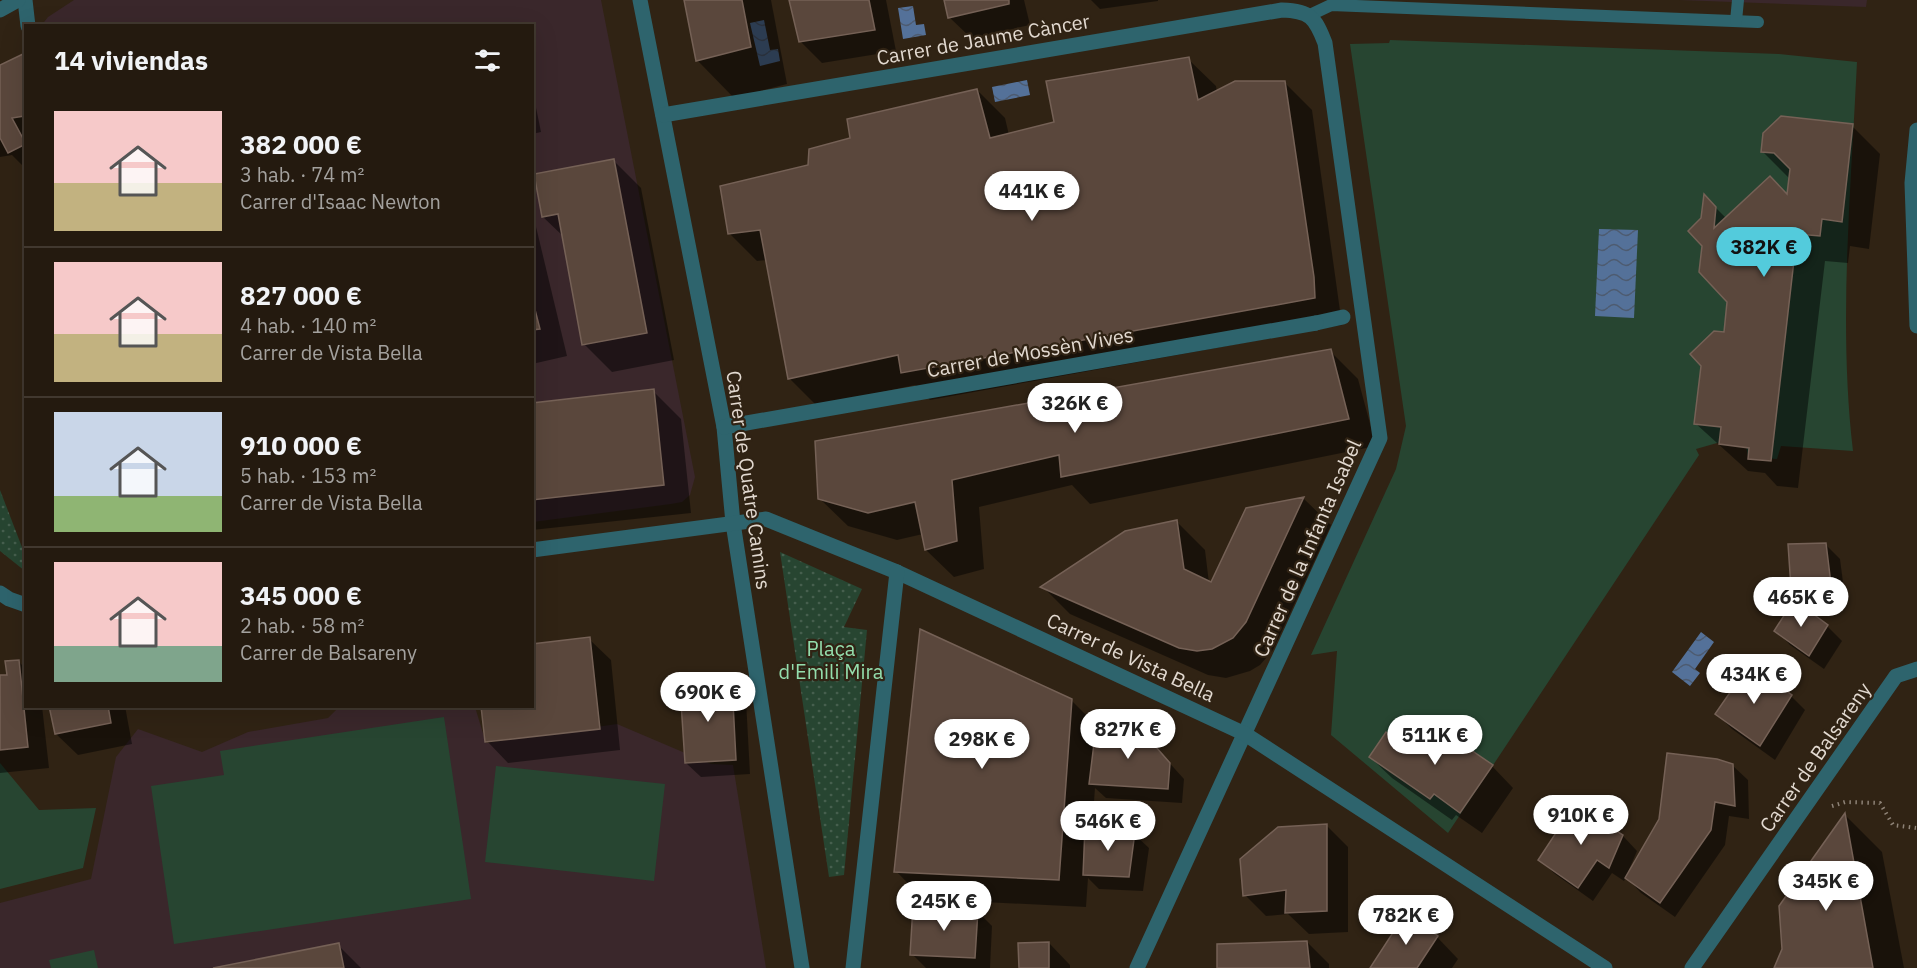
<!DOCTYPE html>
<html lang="es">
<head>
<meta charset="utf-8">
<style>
  body { margin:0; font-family:"IBM Plex Sans",sans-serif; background:#30271d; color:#f1f3f6; height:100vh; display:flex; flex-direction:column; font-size:22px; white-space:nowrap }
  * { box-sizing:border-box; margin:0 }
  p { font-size:20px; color:#a3a19e }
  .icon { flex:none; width:33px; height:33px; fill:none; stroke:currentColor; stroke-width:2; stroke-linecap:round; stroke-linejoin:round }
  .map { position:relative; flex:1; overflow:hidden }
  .drawer { position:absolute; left:24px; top:24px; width:510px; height:684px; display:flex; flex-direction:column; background:#241a0f; border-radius:0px; box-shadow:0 6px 24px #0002,0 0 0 2px #41382f }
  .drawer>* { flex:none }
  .price { position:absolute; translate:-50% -51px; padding:0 14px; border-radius:21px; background:#fff; color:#222; font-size:20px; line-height:39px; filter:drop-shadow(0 2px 3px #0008) }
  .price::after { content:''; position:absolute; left:50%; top:36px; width:18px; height:14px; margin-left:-9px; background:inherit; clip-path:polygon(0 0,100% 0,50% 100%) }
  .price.selected { background:#53cbdc; color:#111 }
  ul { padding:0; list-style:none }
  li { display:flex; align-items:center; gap:18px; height:150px; padding:0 30px }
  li+li { border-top:2px solid #41382f }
  li span { display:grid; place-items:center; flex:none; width:168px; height:120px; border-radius:0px; color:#555 }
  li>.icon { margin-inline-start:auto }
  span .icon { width:72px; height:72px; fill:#fffc; stroke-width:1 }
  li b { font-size:26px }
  h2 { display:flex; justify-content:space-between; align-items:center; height:72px; padding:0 30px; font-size:26px }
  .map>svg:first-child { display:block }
</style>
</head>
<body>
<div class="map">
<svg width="1917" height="968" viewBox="0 0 1917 968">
  <defs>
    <pattern id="grass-dots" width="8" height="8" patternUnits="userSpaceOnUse" patternTransform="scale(1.5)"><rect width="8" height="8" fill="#274531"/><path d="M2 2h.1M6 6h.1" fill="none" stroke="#465f4e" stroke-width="1.8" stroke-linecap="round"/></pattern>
    <pattern id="water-waves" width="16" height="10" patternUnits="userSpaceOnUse" patternTransform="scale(1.5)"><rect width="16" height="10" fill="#547199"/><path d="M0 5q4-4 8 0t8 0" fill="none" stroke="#4d5b70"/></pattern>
  </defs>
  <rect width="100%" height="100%" fill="#302314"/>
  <!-- education -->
  <g fill="#3a272b">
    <path d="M74,0H601L695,477L690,495L682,502L671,504L533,522L532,26H41L48,17Z"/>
    <path d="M1679,0H1867L1866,7Z"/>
    <path d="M340,706L475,707L486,743L617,724L711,764L733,765L766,968H0V903L91,879L116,757L138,729L202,752L248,732L328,718Z"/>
  </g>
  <!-- grass -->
  <g fill="url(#grass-dots)">
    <path d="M0,490L25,555V571L0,551Z"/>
    <path d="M780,552L862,589L844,627L867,630L844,875L829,877Z"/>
  </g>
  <!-- garden -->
  <g fill="#274531">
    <path d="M1390,40L1779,54L1857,62C1851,190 1838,323 1853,451L1781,446L1777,459L1748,457L1746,446L1717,443L1696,449L1699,455L1448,833L1331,735L1337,651L1311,655L1396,469L1406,426L1350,44L1389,43Z"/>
    <path d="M444,717L471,899L174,944L151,786L224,775L220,751Z"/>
    <path d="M0,763L39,810L96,808L83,868L0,889Z"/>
    <path d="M496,766L665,784L654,881L485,862Z"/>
    <path d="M94,950L98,968H51L49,960Z"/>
  </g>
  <!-- water -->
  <g fill="url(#water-waves)">
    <path d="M913,6L916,25L924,24L926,35L903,39L898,8Z"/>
    <path d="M764,20L770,50L778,49L780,61L760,66L750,23Z"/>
    <path d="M1027,80L1030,95L995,102L992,87Z"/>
    <path d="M1599,229L1638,230L1634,318L1595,316Z"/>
    <path d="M1701,632L1714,642L1695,669L1700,673L1690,686L1672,672Z"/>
  </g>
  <!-- shadow -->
  <g fill="#0007">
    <path d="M685,0H771L787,84L734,98L697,60Z"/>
    <path d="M795,0H886L896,51L822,63L800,41Z"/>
    <path d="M946,0H1024L1030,25L971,38L949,17Z"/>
    <path d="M1091,0H1158V1L1100,9Z"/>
    <path d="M23,56L26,58V169L12,155L0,157V67Z"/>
    <path d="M1188,59L1216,86L1217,92L1284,82L1312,110L1342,325L930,400L915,385L817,406L789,378L767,260L757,261L729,233L809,166L852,139L977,90L1005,118L1009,135L1056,123Z"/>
    <path d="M532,88L541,132L532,134Z"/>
    <path d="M1852,126L1880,154L1869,249L1850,246L1848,263L1825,261L1798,488L1777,486L1765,473L1748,471L1695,423L1725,334L1729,301L1704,246L1702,219L1705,197L1726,218L1788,196L1790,179L1762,151Z"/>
    <path d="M613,160L641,188L674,360L612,372L584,344L564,237L543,217Z"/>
    <path d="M532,210L567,356L532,364Z"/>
    <path d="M1330,351L1358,379L1376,446L1090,504L1072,485L979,507L984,569L954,577L926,550L923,534L897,540L848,526L820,499Z"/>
    <path d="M653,391L681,419L691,513L532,530V404Z"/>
    <path d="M1303,498L1331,525L1273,650L1260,665L1250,671L1226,678L1208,675L1070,614L1043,587L1177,522L1205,550L1209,583L1212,584Z"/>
    <path d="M1825,544L1840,559L1845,598L1807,602L1793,588Z"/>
    <path d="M1827,626L1842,641L1824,669L1790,645L1776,630Z"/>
    <path d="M589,639L611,660L620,750L508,763L487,741L532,706Z"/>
    <path d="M18,661L26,669V706H42L49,768L0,773V677L8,676Z"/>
    <path d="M731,685L746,700L750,774L701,777L686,763Z"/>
    <path d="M1791,696L1805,710L1775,760L1732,729L1717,714Z"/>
    <path d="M1071,700L1100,729L1156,748L1184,779L1182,803L1106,798L1095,788L1092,829L1134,834L1149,848L1143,891L1099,889L1088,878L1086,907L923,899L896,871Z"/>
    <path d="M51,706H125L132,744L78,755L56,734Z"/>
    <path d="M1414,753L1492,766L1513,788L1482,833L1456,815L1452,820L1392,778L1370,757Z"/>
    <path d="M1733,766L1748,780L1749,819L1729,816L1725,845L1675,917L1641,893L1626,877L1624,881L1612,873L1593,901L1555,874L1540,860L1576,806L1623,836L1637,851L1628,872L1630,873Z"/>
    <path d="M1845,815L1882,852L1904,968H1775Z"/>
    <path d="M1327,826L1348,847V932L1309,934L1288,914L1266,916L1245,895Z"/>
    <path d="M977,911L992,926L990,968H926L912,954Z"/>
    <path d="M1437,937L1458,959L1452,968H1371Z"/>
    <path d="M1307,942L1329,964V968H1219Z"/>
    <path d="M1049,943L1070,965V968H1020Z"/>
    <path d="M338,945L361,968H221Z"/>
  </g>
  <!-- building -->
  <g fill="#5a473c" stroke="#756156" stroke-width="1.5">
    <path d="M684,0H742L751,47L696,61Z"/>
    <path d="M789,0H869L875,30L799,42Z"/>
    <path d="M944,0H1009V4L948,18Z"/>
    <path d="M23,54L24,116L12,118L26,144L8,153L0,138V65Z"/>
    <path d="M1189,57L1198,100L1235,81H1285L1314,277L1315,298L901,373L898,355L788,379L760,230L728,234L720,186L808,165L809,149L850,138L847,119L977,89L990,138L1054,122L1046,81Z"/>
    <path d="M1781,116L1853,124L1842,222L1822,219L1820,236L1797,234L1771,461L1748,459L1749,448L1719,444L1721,427L1694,424L1701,366L1690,354L1714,331L1724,332L1727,302L1699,272L1702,246L1688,231L1701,218L1704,194L1716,207L1714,228L1770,176L1787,194L1790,169L1774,153L1761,152L1763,133Z"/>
    <path d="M614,159L647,333L582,345L558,214L542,217L534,174Z"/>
    <path d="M532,298L540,329L532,330Z"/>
    <path d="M1331,349L1349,419L1061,477L1059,455L952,480L957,541L925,550L915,502L868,513L818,499L815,441Z"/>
    <path d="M654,389L664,485L532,500V403Z"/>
    <path d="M1304,497L1246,622L1233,638L1212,649L1197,651L1179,648L1040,587L1125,531L1177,520L1184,569L1211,582L1246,508Z"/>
    <path d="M1826,543L1831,584L1791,588L1788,544Z"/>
    <path d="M1794,600L1828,625L1809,656L1774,631Z"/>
    <path d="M920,629L1072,699L1059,880L894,872Z"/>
    <path d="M590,637L600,729L485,742L481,706H532V644Z"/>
    <path d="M19,660L28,747L0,750V675H7L5,661Z"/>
    <path d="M1749,665L1792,695L1760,746L1715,714Z"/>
    <path d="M732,683L736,760L685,763L680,687Z"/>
    <path d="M49,706H108L111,723L55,734Z"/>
    <path d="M1433,724L1493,765L1460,813L1434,794L1430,799L1369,757L1386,732L1414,751Z"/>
    <path d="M1096,727L1142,731L1170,763L1168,789L1089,784Z"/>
    <path d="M1667,753L1717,759L1733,764L1735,806L1715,802L1711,830L1660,903L1625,878L1659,819Z"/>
    <path d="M1575,804L1623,835L1609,868L1597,860L1578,888L1538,860Z"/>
    <path d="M1845,813L1873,968H1774L1782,949L1779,906Z"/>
    <path d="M1327,824V911L1285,913L1286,890L1243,896L1240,859L1278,827Z"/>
    <path d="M1085,827L1135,832L1129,877L1083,875Z"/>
    <path d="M913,906L978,910L975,958L910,955Z"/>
    <path d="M1405,914L1438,936L1417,968H1370Z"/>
    <path d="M1307,941L1310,968H1217V944Z"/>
    <path d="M1049,942V968H1019L1018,943Z"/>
    <path d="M339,943L344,968H213Z"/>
  </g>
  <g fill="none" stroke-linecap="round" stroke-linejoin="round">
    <!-- path -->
    <path stroke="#8d8276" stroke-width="4" stroke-dasharray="1.5 4.5" stroke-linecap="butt" d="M1832,806L1845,802L1880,803L1893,825L1916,828"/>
    <!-- service -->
    <g stroke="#2e646d" stroke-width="12">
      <path d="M1310,15L1331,5L1758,22"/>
      <path d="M1736,21L1738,0"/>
    </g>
    <!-- pedestrian -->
    <path stroke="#2e646d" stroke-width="15" d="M1316,323L1343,317"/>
    <!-- minor -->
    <g stroke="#2e646d" stroke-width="15">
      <path d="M25,0L28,26"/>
      <path d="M640,0L724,427L733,523L802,968"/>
      <path d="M0,10L18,0"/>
      <path d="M663,115L1282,10C1310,11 1315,17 1325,43L1380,438L1137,968"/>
      <path d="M724,427L1316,323"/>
      <path d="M532,550L766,519L897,572L1245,734L1605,968"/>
      <path d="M0,593L9,599L26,605"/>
      <path d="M853,968L897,572"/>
      <path d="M1692,968L1896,676L1917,669"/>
    </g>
    <!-- tertiary -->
    <path stroke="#2e646d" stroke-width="15" d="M1917,130L1912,183L1917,326"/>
  </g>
  <g text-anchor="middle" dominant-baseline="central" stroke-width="4.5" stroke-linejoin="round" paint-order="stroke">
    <!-- street labels -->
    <g font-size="20" fill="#e3dad1" stroke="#302314">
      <text transform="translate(983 39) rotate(-10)">Carrer de Jaume Càncer</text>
      <text transform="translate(1030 352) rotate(-10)">Carrer de Mossèn Vives</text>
      <text transform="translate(749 480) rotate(82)">Carrer de Quatre Camins</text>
      <text transform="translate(1307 548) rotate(-66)">Carrer de la Infanta Isabel</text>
      <text transform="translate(1131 657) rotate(25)">Carrer de Vista Bella</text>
      <text transform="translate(1815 757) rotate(-55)">Carrer de Balsareny</text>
    </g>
    <!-- park labels -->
    <g font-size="20" fill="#94dead" stroke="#302314">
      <text x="831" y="648">Plaça<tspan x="831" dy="23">d'Emili Mira</tspan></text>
    </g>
  </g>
</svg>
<b class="price" style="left:1032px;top:222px">441K €</b>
<b class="price selected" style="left:1764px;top:278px">382K €</b>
<b class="price" style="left:1075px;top:434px">326K €</b>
<b class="price" style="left:1801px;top:628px">465K €</b>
<b class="price" style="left:1754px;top:705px">434K €</b>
<b class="price" style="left:708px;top:723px">690K €</b>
<b class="price" style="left:1128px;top:760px">827K €</b>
<b class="price" style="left:1435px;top:766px">511K €</b>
<b class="price" style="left:982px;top:770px">298K €</b>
<b class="price" style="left:1581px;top:846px">910K €</b>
<b class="price" style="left:1108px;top:852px">546K €</b>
<b class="price" style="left:1826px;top:912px">345K €</b>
<b class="price" style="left:944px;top:932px">245K €</b>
<b class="price" style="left:1406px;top:946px">782K €</b>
<section class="drawer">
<h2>14 viviendas<svg class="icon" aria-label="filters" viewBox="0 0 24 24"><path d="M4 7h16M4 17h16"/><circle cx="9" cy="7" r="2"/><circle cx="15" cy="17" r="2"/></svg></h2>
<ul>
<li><span style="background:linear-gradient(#f6c9c9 60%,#c2b280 0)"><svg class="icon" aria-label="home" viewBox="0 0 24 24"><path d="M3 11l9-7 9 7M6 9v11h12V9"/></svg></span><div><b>382 000 €</b><p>3 hab. · 74 m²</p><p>Carrer d'Isaac Newton</p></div></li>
<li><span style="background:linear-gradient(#f6c9c9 60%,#c2b280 0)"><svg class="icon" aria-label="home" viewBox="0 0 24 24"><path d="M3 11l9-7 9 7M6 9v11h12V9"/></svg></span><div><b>827 000 €</b><p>4 hab. · 140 m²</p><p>Carrer de Vista Bella</p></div></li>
<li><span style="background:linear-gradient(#c9d6e8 70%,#8fb573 0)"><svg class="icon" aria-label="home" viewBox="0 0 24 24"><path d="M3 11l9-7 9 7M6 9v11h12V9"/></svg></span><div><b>910 000 €</b><p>5 hab. · 153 m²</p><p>Carrer de Vista Bella</p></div></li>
<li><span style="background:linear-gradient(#f6c9c9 70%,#7fa58c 0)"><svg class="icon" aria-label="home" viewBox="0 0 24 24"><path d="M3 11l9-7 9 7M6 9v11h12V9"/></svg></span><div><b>345 000 €</b><p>2 hab. · 58 m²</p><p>Carrer de Balsareny</p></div></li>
</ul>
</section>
</div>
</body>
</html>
